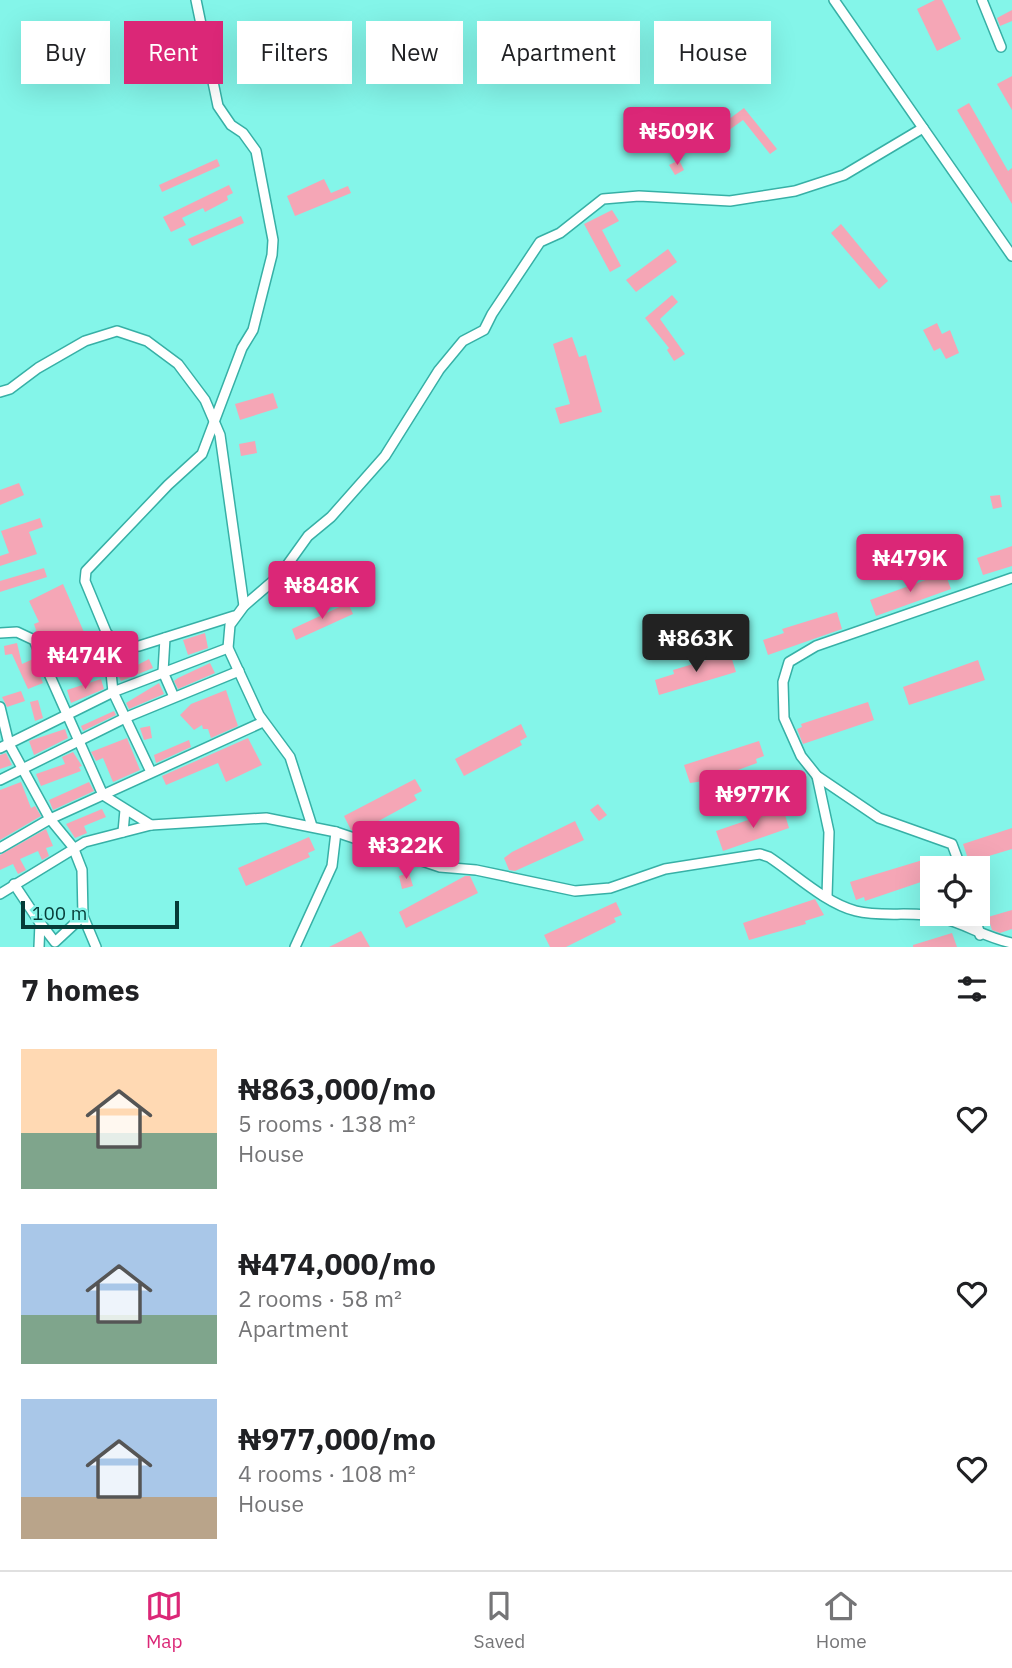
<!DOCTYPE html>
<html lang="en">
<head>
<meta charset="utf-8">
<style>
  body { margin:0; font-family:"IBM Plex Sans",sans-serif; background:#f2f2f2; color:#202124; height:100vh; display:flex; flex-direction:column; font-size:26px; white-space:nowrap }
  * { box-sizing:border-box; margin:0 }
  p { font-size:23px; color:#757577 }
  .icon { flex:none; width:38px; height:38px; fill:none; stroke:currentColor; stroke-width:2; stroke-linecap:round; stroke-linejoin:round }
  .map { position:relative; height:947px; overflow:hidden }
  .side { display:flex; flex-direction:column; background:#fff; flex:1 }
  .side>* { flex:none }
  .guide { position:absolute; left:21px; top:21px; width:971px; height:63px; display:flex; gap:14px }
  .tools { position:absolute; left:920px; top:856px; display:grid; gap:14px }
  .tools a { display:grid; place-items:center; width:70px; height:70px; border-radius:0px; background:#fff; box-shadow:0 7px 28px #0002; font-size:35px }
  .scale { position:absolute; left:21px; bottom:18px; width:158px; box-sizing:border-box; padding-left:7px; border:4px solid #063b37; border-top:0; font-size:19px; line-height:24px; white-space:nowrap; color:#063b37; -webkit-text-stroke:5px #84f5e9; paint-order:stroke }
  .price { position:absolute; translate:-50% -60px; padding:0 16px; border-radius:7px; background:#db2777; color:#fff; font-size:23px; line-height:46px; filter:drop-shadow(0 2px 4px #0008) }
  .price::after { content:''; position:absolute; left:50%; top:42px; width:21px; height:16px; margin-left:-10px; background:inherit; clip-path:polygon(0 0,100% 0,50% 100%) }
  .price.selected { background:#222; color:#fff }
  ul { padding:0; list-style:none }
  li { display:flex; align-items:center; gap:21px; height:175px; padding:0 21px }
  li span { display:grid; place-items:center; flex:none; width:196px; height:140px; border-radius:0px; color:#555 }
  li>.icon { margin-inline-start:auto }
  span .icon { width:84px; height:84px; fill:#fffc; stroke-width:1 }
  li b { font-size:30px }
  h2 { display:flex; justify-content:space-between; align-items:center; height:84px; padding:0 21px; font-size:30px }
  .tag { padding:0 24px; border-radius:0px; background:#fff; box-shadow:0 7px 28px #0002; font-size:24px; line-height:63px }
  .tag.selected { background:#db2777; color:#fff }
  .menu { display:flex; justify-content:space-around; align-items:center; height:98px; border-top:2px solid #e0e0e0; background:#fff; font-size:19px; color:#757577 }
  .menu a { display:grid; justify-items:center; gap:4px }
  .menu .selected { color:#db2777 }
  .map>svg:first-child { display:block }
</style>
</head>
<body>
<div class="map">
<svg width="1012" height="947" viewBox="0 0 1012 947">
  <rect width="100%" height="100%" fill="#84f5e9"/>
  <!-- building -->
  <g fill="#f5a6b6">
    <path d="M935,0H942L961,39L937,51L917,9Z"/>
    <path d="M1012,10V21L1000,26L997,18Z"/>
    <path d="M1012,76V110L997,84Z"/>
    <path d="M969,103L1008,171L1012,168V204L957,110Z"/>
    <path d="M744,108L777,149L770,154L743,120L707,146L702,139Z"/>
    <path d="M217,159L220,166L162,192L159,185Z"/>
    <path d="M679,160L684,170L675,175L669,165Z"/>
    <path d="M324,179L331,193L348,186L351,193L295,216L287,196Z"/>
    <path d="M229,185L233,193L227,196L228,200L205,212L203,208L182,218L186,225L171,232L163,217Z"/>
    <path d="M612,210L619,221L602,230L621,266L610,272L584,224Z"/>
    <path d="M241,216L244,223L192,246L188,239Z"/>
    <path d="M841,224L888,281L879,289L831,233Z"/>
    <path d="M668,249L677,262L636,292L626,280Z"/>
    <path d="M672,295L678,302L660,319L685,354L674,361L667,350L669,348L645,318Z"/>
    <path d="M937,323L942,334L950,330L959,353L946,359L940,348L934,351L923,330Z"/>
    <path d="M572,337L579,357L586,355L602,412L560,424L555,408L570,404L553,344Z"/>
    <path d="M273,393L278,408L240,420L235,404Z"/>
    <path d="M255,441L257,453L241,456L239,444Z"/>
    <path d="M19,483L24,495L0,505V490Z"/>
    <path d="M1000,495L1002,507L993,509L990,496Z"/>
    <path d="M40,518L43,527L29,532L37,554L0,566V556L9,553L1,531Z"/>
    <path d="M1012,546V566L983,575L977,558Z"/>
    <path d="M44,568L47,577L0,592V581Z"/>
    <path d="M945,573L951,589L876,616L870,600Z"/>
    <path d="M63,584L97,662L72,672L63,650L57,653L55,647L47,649L42,631L37,633L34,624L39,622L29,601Z"/>
    <path d="M348,603L353,614L296,640L292,629Z"/>
    <path d="M837,612L842,629L768,655L763,640L784,633L782,629Z"/>
    <path d="M205,633L208,648L188,655L183,640Z"/>
    <path d="M17,643L22,664L33,659L43,683L28,689L12,654L5,655L4,646Z"/>
    <path d="M730,653L736,672L659,695L655,680L674,674L673,670Z"/>
    <path d="M149,659L153,668L121,681L118,675Z"/>
    <path d="M978,660L985,680L909,705L903,687Z"/>
    <path d="M210,663L215,673L178,689L174,681L178,678Z"/>
    <path d="M101,679L104,689L71,703L67,690Z"/>
    <path d="M159,683L164,694L129,709L126,703Z"/>
    <path d="M226,690L238,726L211,738L208,729H203L202,725L194,730L180,715L191,704Z"/>
    <path d="M21,691L25,701L7,707L2,697Z"/>
    <path d="M38,700L43,718L35,721L30,702Z"/>
    <path d="M868,702L874,720L803,744L797,729L802,727L801,724Z"/>
    <path d="M114,711L116,715L83,731L81,726Z"/>
    <path d="M521,724L527,737L520,741L522,745L464,776L455,759Z"/>
    <path d="M150,726L152,738L144,740L140,728Z"/>
    <path d="M65,729L68,738L34,755L29,741Z"/>
    <path d="M127,738L140,770L113,782L103,758L96,761L91,752Z"/>
    <path d="M248,738L262,765L226,782L218,763L166,785L162,776Z"/>
    <path d="M189,740L191,747L156,763L154,755Z"/>
    <path d="M759,741L764,756L756,759L757,763L711,780L690,783L684,765Z"/>
    <path d="M73,752L82,766L79,767L81,771L41,786L36,774L65,764L62,757Z"/>
    <path d="M6,753L12,765L0,769V755Z"/>
    <path d="M415,779L422,791L414,795L417,800L362,830H351L344,816Z"/>
    <path d="M21,782L31,808L35,806L41,816L0,840V790Z"/>
    <path d="M89,782L94,791L53,810L49,800Z"/>
    <path d="M598,804L607,815L599,821L590,810Z"/>
    <path d="M783,808L789,828L723,851L716,831Z"/>
    <path d="M102,809L106,817L84,826L87,833L75,838L66,824Z"/>
    <path d="M575,821L584,840L515,871L509,870L504,858L512,852Z"/>
    <path d="M1012,828V849L969,862L963,844Z"/>
    <path d="M46,829L53,846L46,848L49,856L42,860L38,851L20,859L26,870L18,874L13,864L0,870V855Z"/>
    <path d="M309,837L315,850L308,853L310,857L246,886L238,868Z"/>
    <path d="M926,859L931,874L923,877L924,881L865,901L864,897L856,900L850,882Z"/>
    <path d="M409,873L413,886L402,889L399,876Z"/>
    <path d="M465,876H470L478,893L406,928L399,912Z"/>
    <path d="M815,899L824,915L805,921L806,924L749,940L743,923Z"/>
    <path d="M616,902L622,915L614,918L616,922L566,947H550L544,935Z"/>
    <path d="M1012,910V929L1000,933L992,930L988,917Z"/>
    <path d="M361,931L370,947H329Z"/>
    <path d="M952,933L957,947H913V945Z"/>
  </g>
  <g fill="none" stroke-linecap="round" stroke-linejoin="round">
    <defs>
      <g id="street">
        <path d="M834,0L1012,256"/>
        <path d="M982,0L1001,47"/>
        <path d="M0,392L10,389L38,368L85,341L117,331L147,341L178,364L205,400L220,435L244,606"/>
        <path d="M0,633L17,632L34,640L103,795L151,825"/>
        <path d="M107,634L126,647L139,646L234,616"/>
        <path d="M165,638L163,672L174,697"/>
        <path d="M0,707L9,744L50,819L73,847L82,870L83,916L96,947"/>
        <path d="M0,748L113,692L228,648"/>
        <path d="M151,772L113,692L107,634L85,581L86,571L168,485L202,454L242,348L253,330L272,255L273,240L256,151L243,133L231,125L218,106L196,0"/>
        <path d="M817,776L829,832L827,896"/>
        <path d="M0,780L127,717L239,671"/>
        <path d="M312,826L290,757L259,715L228,648L230,625L244,606L280,575L308,536L331,517L385,456L439,370L463,341L484,330L492,314L540,242L560,233L603,199L639,196L730,201L795,191L844,175L923,128"/>
        <path d="M123,832L125,810"/>
        <path d="M0,848L50,819L263,722"/>
        <path d="M961,868L952,844L879,818L817,776L801,756L784,718L783,682L789,662L816,646L1012,578"/>
        <path d="M14,884L40,923L39,947"/>
        <path d="M0,894L85,842L151,825L266,818L336,832L440,867L476,870L575,891L610,888L665,869L760,854L769,857C795,874 825,903 856,911C883,918 914,910 942,918C966,924 986,938 1012,943"/>
        <path d="M974,914L980,935"/>
        <path d="M41,924L55,942L83,916"/>
        <path d="M295,947L332,866L336,832"/>
      </g>
    </defs>
    <!-- street casing -->
    <use href="#street" stroke="#37b0a6" stroke-width="12"/>
    <!-- street -->
    <use href="#street" stroke="#fff" stroke-width="9"/>
  </g>
</svg>
<div class="tools">
<a><svg class="icon" aria-label="locate" viewBox="0 0 24 24"><circle cx="12" cy="12" r="6"/><path d="M12 2v4M12 18v4M2 12h4M18 12h4"/></svg></a>
</div>
<div class="scale">100 m</div>
<b class="price" style="left:677px;top:167px">₦509K</b>
<b class="price" style="left:910px;top:594px">₦479K</b>
<b class="price" style="left:322px;top:621px">₦848K</b>
<b class="price selected" style="left:696px;top:674px">₦863K</b>
<b class="price" style="left:85px;top:691px">₦474K</b>
<b class="price" style="left:753px;top:830px">₦977K</b>
<b class="price" style="left:406px;top:881px">₦322K</b>
<div class="guide">
<a class="tag">Buy</a>
<a class="tag selected">Rent</a>
<a class="tag">Filters</a>
<a class="tag">New</a>
<a class="tag">Apartment</a>
<a class="tag">House</a>
</div>
</div>
<section class="side">
<h2>7 homes<svg class="icon" aria-label="filters" viewBox="0 0 24 24"><path d="M4 7h16M4 17h16"/><circle cx="9" cy="7" r="2"/><circle cx="15" cy="17" r="2"/></svg></h2>
<ul>
<li><span style="background:linear-gradient(#ffd9b3 60%,#7fa58c 0)"><svg class="icon" aria-label="home" viewBox="0 0 24 24"><path d="M3 11l9-7 9 7M6 9v11h12V9"/></svg></span><div><b>₦863,000/mo</b><p>5 rooms · 138 m²</p><p>House</p></div><svg class="icon" aria-label="heart" viewBox="0 0 24 24"><path d="M12 20l-8-8c-3-5 5-10 8-4 3-6 11-1 8 4z"/></svg></li>
<li><span style="background:linear-gradient(#a9c7e8 65%,#7fa58c 0)"><svg class="icon" aria-label="home" viewBox="0 0 24 24"><path d="M3 11l9-7 9 7M6 9v11h12V9"/></svg></span><div><b>₦474,000/mo</b><p>2 rooms · 58 m²</p><p>Apartment</p></div><svg class="icon" aria-label="heart" viewBox="0 0 24 24"><path d="M12 20l-8-8c-3-5 5-10 8-4 3-6 11-1 8 4z"/></svg></li>
<li><span style="background:linear-gradient(#a9c7e8 70%,#b9a48a 0)"><svg class="icon" aria-label="home" viewBox="0 0 24 24"><path d="M3 11l9-7 9 7M6 9v11h12V9"/></svg></span><div><b>₦977,000/mo</b><p>4 rooms · 108 m²</p><p>House</p></div><svg class="icon" aria-label="heart" viewBox="0 0 24 24"><path d="M12 20l-8-8c-3-5 5-10 8-4 3-6 11-1 8 4z"/></svg></li>
</ul>
</section>
<nav class="menu">
<a class="selected"><svg class="icon" aria-label="map" viewBox="0 0 24 24"><path d="M3 6l6-2 6 2 6-2v14l-6 2-6-2-6 2zM9 4v14M15 6v14"/></svg>Map</a>
<a><svg class="icon" aria-label="saved" viewBox="0 0 24 24"><path d="M7 4h10v16l-5-4-5 4z"/></svg>Saved</a>
<a><svg class="icon" aria-label="home" viewBox="0 0 24 24"><path d="M3 11l9-7 9 7M6 9v11h12V9"/></svg>Home</a>
</nav>
</body>
</html>
